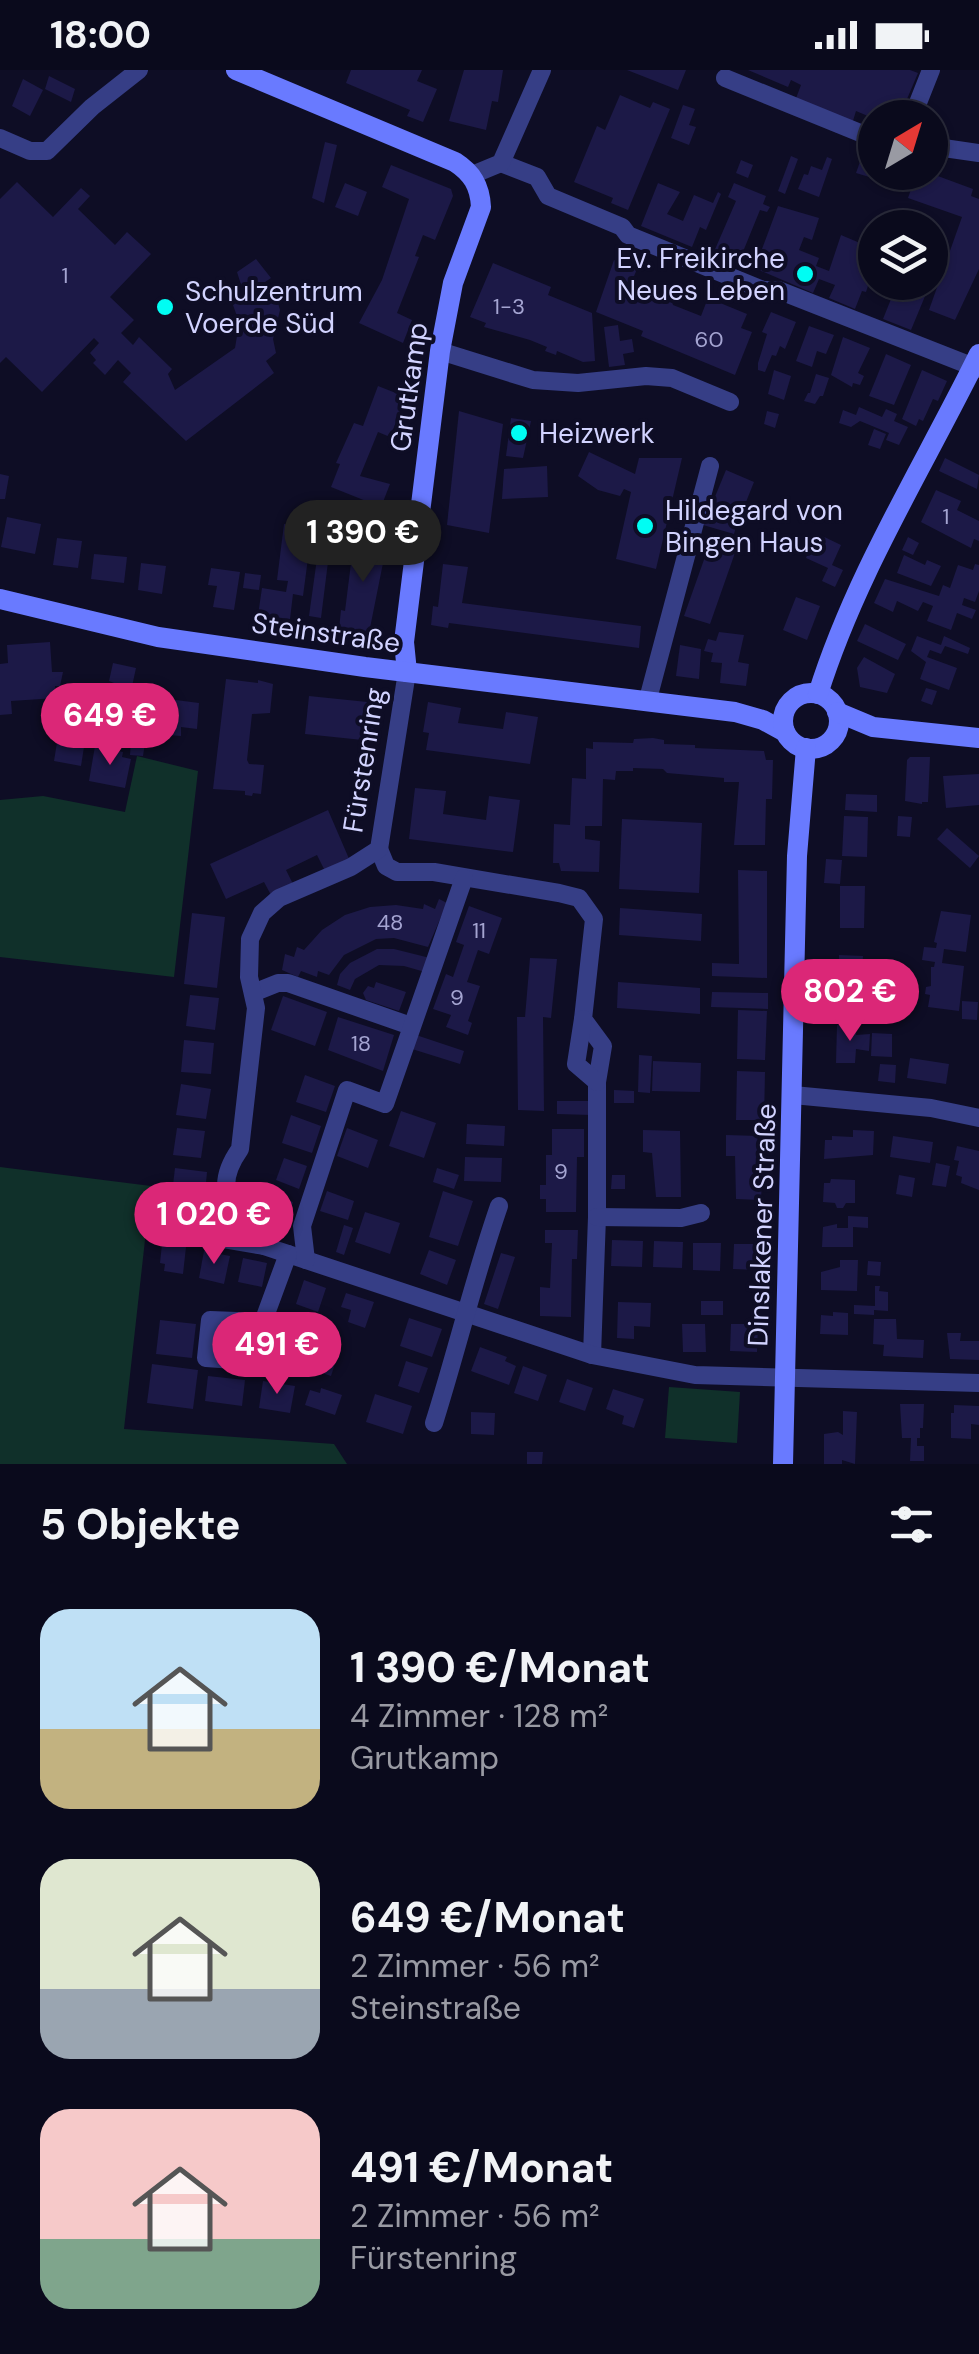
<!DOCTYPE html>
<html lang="de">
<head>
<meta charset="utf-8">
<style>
  body { margin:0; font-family:"DM Sans",sans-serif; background:#131325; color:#f1f3f6; height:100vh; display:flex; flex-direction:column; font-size:38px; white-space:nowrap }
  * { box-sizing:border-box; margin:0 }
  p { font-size:32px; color:#999aa3 }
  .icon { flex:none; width:55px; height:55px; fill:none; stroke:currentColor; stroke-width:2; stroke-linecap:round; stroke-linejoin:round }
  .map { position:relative; height:1394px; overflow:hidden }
  .details { display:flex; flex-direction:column; background:#0a0a1c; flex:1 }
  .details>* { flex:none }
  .needle { width:65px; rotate:38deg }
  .tools { position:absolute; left:858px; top:30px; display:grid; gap:20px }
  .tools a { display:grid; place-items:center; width:90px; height:90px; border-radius:50%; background:#0a0a1c; box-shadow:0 2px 8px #0004,0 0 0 2px #2a2b3b; font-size:50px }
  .price { position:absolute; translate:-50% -85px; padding:0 22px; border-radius:35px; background:#db2777; color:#fff; font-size:32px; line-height:65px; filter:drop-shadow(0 2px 5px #0008) }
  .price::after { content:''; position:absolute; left:50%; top:60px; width:30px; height:22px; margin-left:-15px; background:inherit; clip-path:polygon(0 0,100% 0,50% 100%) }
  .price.selected { background:#222; color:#fff }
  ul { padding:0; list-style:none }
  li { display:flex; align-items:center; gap:30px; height:250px; padding:0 40px }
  li span { display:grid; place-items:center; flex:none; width:280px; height:200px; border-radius:30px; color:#555 }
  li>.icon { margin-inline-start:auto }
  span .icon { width:120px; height:120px; fill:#fffc; stroke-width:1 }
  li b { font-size:42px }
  h2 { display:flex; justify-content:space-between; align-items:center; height:120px; padding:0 40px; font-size:42px }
  .status { display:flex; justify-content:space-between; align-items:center; height:70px; padding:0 50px; background:#0a0a1c; direction:ltr }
  .status svg { height:28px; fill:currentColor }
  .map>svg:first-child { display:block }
</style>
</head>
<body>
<div class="status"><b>18:00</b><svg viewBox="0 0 49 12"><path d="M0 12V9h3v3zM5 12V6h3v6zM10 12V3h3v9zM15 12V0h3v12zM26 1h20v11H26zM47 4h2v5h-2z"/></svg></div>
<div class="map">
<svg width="979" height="1394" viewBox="0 0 979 1394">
  <rect width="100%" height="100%" fill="#0e0d25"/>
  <!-- green -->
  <g fill="#10302a">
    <path d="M137,686L198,701L174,907L0,887V730L43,726L125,742Z"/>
    <path d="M0,1097L151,1116L124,1359L334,1374L347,1394H0Z"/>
    <path d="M669,1317L740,1322L737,1373L665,1368Z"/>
  </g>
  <!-- building -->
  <g fill="#1c1947">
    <path d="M351,0H422L417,11L437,19L423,52L407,46L410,40L346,13Z"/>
    <path d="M464,0H503L498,32L492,31L486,60L449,51Z"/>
    <path d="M627,0H686L678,20Z"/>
    <path d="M748,0H910L918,3L899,48L875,49L856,41L852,54L795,31L801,15L791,10L788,17Z"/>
    <path d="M49,6L75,19L71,32L45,19Z"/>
    <path d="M23,9L43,20L30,46L12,36Z"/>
    <path d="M620,25L650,38L653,32L670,39L628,140L611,133L613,128L574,112L597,56L605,60Z"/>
    <path d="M683,35L695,39L689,55L696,57L689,75L671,68Z"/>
    <path d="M325,72L337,75L324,133L312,128Z"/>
    <path d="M866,75L875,80V102H898L896,115L856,103Z"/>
    <path d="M791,86L798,89L785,124L778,121Z"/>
    <path d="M827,87L832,89L819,127L798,119L804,104L808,105L811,96L822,100Z"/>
    <path d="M741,90L753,95L748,108L736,103Z"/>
    <path d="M391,95L451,119L453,126L435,170L423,165L415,186L419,187L397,243L412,250L403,273L359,253L382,210L409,129L382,117Z"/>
    <path d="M917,102H927L973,119L971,126L979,129V199L955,250L929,240L962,147L908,128Z"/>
    <path d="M17,112L53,147L81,118L90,126L78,139L115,175L127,162L151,184L110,227L134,250L121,263L133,275L139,267L172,299L168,304L175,320L235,278L237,266L243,263L233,235L243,221L237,202L256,189L271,208L262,214L267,220L275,222L280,240L273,269L276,283L266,291L274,303L186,371L123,312L131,303L118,290L105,305L93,293L96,290L90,283L99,273L94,268L42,322L6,287L0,293V129Z"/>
    <path d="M345,113L367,122L358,146L335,137Z"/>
    <path d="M658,113L680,122L667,144L683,151L694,125L713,133L718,122L721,124L706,160L700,157L692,177L641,156Z"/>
    <path d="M734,113L766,126L763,134L770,137L767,142L760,140L738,194L713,184L736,131L728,127Z"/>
    <path d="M778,136L819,148L812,170L804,167L799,180L819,188L816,196L829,201L841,165L867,176L868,172L875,175V194L866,222L862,221L855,239L829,228L835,215L819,209L813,223L759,200L766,180L762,179Z"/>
    <path d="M930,160L946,166L937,191L930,188Z"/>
    <path d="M614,190L637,199L632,211L671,228L673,235L701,246L708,228L747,244L741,258L752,262L735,305L641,266L643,261L596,242Z"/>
    <path d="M493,193L551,217L548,225L592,243L595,291L583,292L557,281L556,285L545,281L547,277L530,270L484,257L486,253L470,247Z"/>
    <path d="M900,212L928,219L911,260L883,249L891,229L900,232L905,220L897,217Z"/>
    <path d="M771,242L796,252L785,279L780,276L776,286L772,285L765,302L758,300V293L767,264L762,262Z"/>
    <path d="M618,255L620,271L632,269L634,282L623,284L625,295L609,297L604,257Z"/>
    <path d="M809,256L834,265L826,284L817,281L812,297L796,291Z"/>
    <path d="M843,267L870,278L858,303L864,306L860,315L853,313L852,317L831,305Z"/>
    <path d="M886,284L911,295L894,335L869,326Z"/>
    <path d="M774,300L791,306L784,330L768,324Z"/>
    <path d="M922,300L947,311L938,331L933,329L923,351L919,349L916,356L902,349Z"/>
    <path d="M816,304L829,308L823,326H820L815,334L804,331L808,323H810Z"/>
    <path d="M378,316L406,327L390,367L378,362L360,406L390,414L381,437L331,417L340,394L336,393L354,353L363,356Z"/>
    <path d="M859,337L882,347L886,339L897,344L894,351L908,357L899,375L886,370L889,363L860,351L851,357L839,353L843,340L856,345Z"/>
    <path d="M459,341L503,354L489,463L447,455Z"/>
    <path d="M767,341L779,344L775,358L764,354Z"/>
    <path d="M511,348L531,351L523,388L506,386Z"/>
    <path d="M874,359L886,364L880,379L868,375Z"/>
    <path d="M589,382L635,404L639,388H682L656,499L616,489L631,422L624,419L620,426L598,420L578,406Z"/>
    <path d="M945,388L979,405L977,419L939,401Z"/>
    <path d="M547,396L548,427L502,429L504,399Z"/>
    <path d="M726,400L754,412L740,447L712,434Z"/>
    <path d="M0,404L9,406L5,429H0Z"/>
    <path d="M936,420L961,431L957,440L979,451V471L974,469L971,478L921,452Z"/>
    <path d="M706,442L737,453L734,464L703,455Z"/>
    <path d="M7,447L41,454L35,484L1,477Z"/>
    <path d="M284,454L312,458L303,526L293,524L290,549L258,545L262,518L286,522L288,511L277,510Z"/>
    <path d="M816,463L841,475L832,495L843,500L835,517L822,511L828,498L806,488Z"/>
    <path d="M908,467L919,473L913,485L902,480Z"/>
    <path d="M57,468L82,471L78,498L53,495Z"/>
    <path d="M354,469L387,473L369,563L339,559L341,540L345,541Z"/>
    <path d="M703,470L736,480L710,554L684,546L706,484L700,482Z"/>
    <path d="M319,474L330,476L321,548L309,546Z"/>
    <path d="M94,484L127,487L124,513L91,509Z"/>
    <path d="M904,485L925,495L927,490L941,496L931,516L897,503Z"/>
    <path d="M141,493L166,496L162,524L138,520Z"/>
    <path d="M443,494L468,497L462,533L641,556L639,578L449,553L448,558L431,555L433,536L438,537Z"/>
    <path d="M975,494L979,495V521L975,532L964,528L962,535L976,540L972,549L957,543L951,560L927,551L933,536L923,532L918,541L897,531L893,542L874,533L885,509L939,526L943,515L950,518L958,495L973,500Z"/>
    <path d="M211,498L240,502L234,540L213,537L217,516L208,515Z"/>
    <path d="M245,503L261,505L259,520L243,518Z"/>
    <path d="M796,527L820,536L807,570L783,560Z"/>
    <path d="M865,554L906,574L898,590L857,571Z"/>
    <path d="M719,562L744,565L738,592L749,594L746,616L720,613L722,593L711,592L713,583L704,581L708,569L716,571Z"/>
    <path d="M917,566L941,575L944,566L970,578L968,584L945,576L941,584L930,580L927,587L957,598L949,620L920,609L926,592L911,581Z"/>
    <path d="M50,572L52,602H63L60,616H55L56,628L11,631L12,644L0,645V594L8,593L7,575Z"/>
    <path d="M680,575L701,579L699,609L676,606Z"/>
    <path d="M864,587L895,604L887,623L860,617L857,598Z"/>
    <path d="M113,593L136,598L131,621L141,623L136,644L112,637L109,651L93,648L87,644L92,629L108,633L114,613L109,611Z"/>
    <path d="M226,609L258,613V610L273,614L270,643L252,644L247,690L249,694L264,695L261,724L253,723L252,726L245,725V721L213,719Z"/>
    <path d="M926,618L937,621L932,635L921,631Z"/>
    <path d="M309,626L377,633L372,671L305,664Z"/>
    <path d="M168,629L199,633L197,659L181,657V666L168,665V655H165Z"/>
    <path d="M428,632L461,638L458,653L503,659L506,642L538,647L530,694L426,680L429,663L423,662Z"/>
    <path d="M60,654L87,658L81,696L54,691Z"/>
    <path d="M653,668L664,670V674L695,675V678L764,681L766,690H773L772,729H766L765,775H734L739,712H724V708L667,703L663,699L633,698V701H616L615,710L603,709L602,756H585V769L600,771L599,802L561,801L559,793H553L554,754L570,755L572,708L586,709V678L593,679V672L633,673L634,669Z"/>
    <path d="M131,672L145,673L143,686L130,685Z"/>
    <path d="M95,676L123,682L122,687L131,689L125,718L89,711Z"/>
    <path d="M910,687H930L928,732H922V734L905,731L907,690Z"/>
    <path d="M979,704V735L946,738L943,706Z"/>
    <path d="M415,718L446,721L443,744L486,750L489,726L520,730L513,782L409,769Z"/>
    <path d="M846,724L877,725V742L845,740Z"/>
    <path d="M328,740L350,791L325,801L317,785L286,800L293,814L271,825L264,812L226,829L210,794Z"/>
    <path d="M844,746L868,747L867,787L842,786Z"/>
    <path d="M898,746L912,747L910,767L897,766Z"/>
    <path d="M622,749L702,753L699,823L619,819Z"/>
    <path d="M947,758L979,786L970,798L937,769Z"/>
    <path d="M826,789L842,790L840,814L824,813Z"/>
    <path d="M738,800L767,801V908L712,906V893L739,894Z"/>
    <path d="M840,816H865L864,858H840Z"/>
    <path d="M439,829L447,833L428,877L394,868L376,869L344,885L329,905L318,901L317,907L301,901L298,907L282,900L285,884L294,887L297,877L304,880L322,860L345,845L370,837L396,835L423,839L424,834L435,839Z"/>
    <path d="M469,836L502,848L489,884L478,880L467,912L480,916L468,951L472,953L468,965L446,957L451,945L433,939L446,904L453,907L464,875L456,872Z"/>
    <path d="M620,838L702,844L701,871L619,865Z"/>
    <path d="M941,841L971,845L966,882L944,879L942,893L964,896L959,941L928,937L930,925L925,924L926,917L931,916V897H934L935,892L922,890L924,877L936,878L937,873L934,872Z"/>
    <path d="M192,843L225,847L217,918L184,914Z"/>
    <path d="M377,879H394L430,888L425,902L404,896L379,895L355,909L350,920L337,915L340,904L350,893Z"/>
    <path d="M839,885L863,886L861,927L838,926Z"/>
    <path d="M530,888L557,889L551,948L543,947L544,1041L518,1040L517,947H525Z"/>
    <path d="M376,912L406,922L399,941L366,930L363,923L368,916L374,918Z"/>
    <path d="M618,912L700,918V944L617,938Z"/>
    <path d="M712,922L768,923V939L711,937Z"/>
    <path d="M190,925L219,928L215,960L186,956Z"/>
    <path d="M283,926L327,942L315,976L271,960Z"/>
    <path d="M962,931L978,932L977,950L962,949Z"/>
    <path d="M870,932L905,933L904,948L869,947Z"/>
    <path d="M738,940L767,941L765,990L737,989Z"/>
    <path d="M338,947L394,965L383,1001L328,980Z"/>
    <path d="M837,955L857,956L856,965L870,964L869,981L856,979L855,993H836Z"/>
    <path d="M872,963L892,964V987L871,986Z"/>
    <path d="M416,965L464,981L460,994L412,979Z"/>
    <path d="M184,970L214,973L211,1004L181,1002Z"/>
    <path d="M639,985L652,986L650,1023L638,1022Z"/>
    <path d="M910,988L949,994L946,1014L907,1008Z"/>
    <path d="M653,991L701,993L700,1022L652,1021Z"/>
    <path d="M880,994L896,995L895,1013L878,1011Z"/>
    <path d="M737,1001L765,1002L764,1050H736Z"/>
    <path d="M305,1005L335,1016L326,1042L296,1032Z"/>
    <path d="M181,1014L211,1019L206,1049L176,1045Z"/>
    <path d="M614,1020L634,1021V1033H614Z"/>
    <path d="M557,1031H591V1045L557,1044Z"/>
    <path d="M401,1041L436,1053L424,1088L389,1076Z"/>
    <path d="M291,1045L321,1056L312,1083L282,1073Z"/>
    <path d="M467,1054L505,1056L504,1076L466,1074Z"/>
    <path d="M177,1058L205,1061L201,1088L173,1085Z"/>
    <path d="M347,1058L378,1070L368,1098L337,1086Z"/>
    <path d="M552,1059H584V1087H577L576,1142H546V1129H540V1115H546V1085H552Z"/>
    <path d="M643,1060L680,1061L681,1127H656L652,1083L643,1082Z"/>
    <path d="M853,1060L874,1061L873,1085L824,1089L825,1070H832V1066L853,1067Z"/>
    <path d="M726,1065L759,1066L758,1109H762L761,1130L736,1129L735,1086H726Z"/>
    <path d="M893,1066L933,1072L930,1093L890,1087Z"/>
    <path d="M957,1076L979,1081V1120L961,1113L962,1107L956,1105L959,1091L954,1090Z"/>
    <path d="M465,1087L502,1088L501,1112L464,1111Z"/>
    <path d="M284,1088L307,1096L299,1119L276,1110Z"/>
    <path d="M936,1093L950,1096L946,1117L932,1115Z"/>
    <path d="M175,1098L207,1102L204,1135L171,1132Z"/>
    <path d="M437,1098L459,1105L454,1119L433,1112Z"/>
    <path d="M612,1105H625V1119H611Z"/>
    <path d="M899,1105L915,1108L912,1127L896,1124Z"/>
    <path d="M831,1109L855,1110V1133H846L843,1138H837L835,1133L823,1132L824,1113H830Z"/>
    <path d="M327,1121L354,1131L348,1150L320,1141Z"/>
    <path d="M443,1121L473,1131L458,1176L429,1167Z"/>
    <path d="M269,1125L293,1132L287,1154L263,1147Z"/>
    <path d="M365,1142L400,1153L390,1184L355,1172Z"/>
    <path d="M848,1146L868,1147V1158L853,1157V1177H822L823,1157L837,1154V1158H848Z"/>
    <path d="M344,1155L353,1158L344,1185L336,1182Z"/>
    <path d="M545,1160H578L577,1189H572L571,1247L540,1246V1217L550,1218L552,1173H545Z"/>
    <path d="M612,1170L643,1171L642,1197L611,1196Z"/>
    <path d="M654,1171L683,1172L682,1198L653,1197Z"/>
    <path d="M693,1173H721L720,1201L693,1200Z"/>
    <path d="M162,1174L186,1177L183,1204L164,1201L165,1194L160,1193Z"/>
    <path d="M734,1174H758V1200L733,1199Z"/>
    <path d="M429,1180L456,1190L447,1215L420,1204Z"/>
    <path d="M204,1181L230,1186L224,1214L199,1208Z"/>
    <path d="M501,1183L515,1187L498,1239L484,1234Z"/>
    <path d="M243,1188L267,1193L262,1217L238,1212Z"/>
    <path d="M840,1190H858L857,1221L821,1220V1202L840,1197Z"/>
    <path d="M868,1191L881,1192L880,1206L867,1205Z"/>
    <path d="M304,1210L326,1218L318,1242L296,1234Z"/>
    <path d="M875,1216H880L879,1221L888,1222V1241L874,1240V1245L854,1244V1235L875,1236Z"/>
    <path d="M346,1223L374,1232L365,1258L348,1252L351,1240L341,1237Z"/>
    <rect x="701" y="1231" width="22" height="14"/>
    <path d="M618,1232L651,1233L650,1257L634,1256V1269L617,1268Z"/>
    <path d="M833,1242L848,1243V1265L820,1264L821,1245L833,1246Z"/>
    <path d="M409,1248L442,1259L432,1287L400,1276Z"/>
    <path d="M874,1249H896L897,1269L924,1270L923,1288L883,1286L884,1275L873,1274Z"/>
    <path d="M160,1250L196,1254L192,1288L156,1284Z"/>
    <path d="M682,1254H705L706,1282H683Z"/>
    <path d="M731,1254H758L757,1282L730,1281Z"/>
    <path d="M947,1263H961L960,1271H979V1290L950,1289Z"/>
    <path d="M313,1269L340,1278L331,1306L304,1297Z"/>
    <path d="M480,1277L507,1287L505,1291L516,1296L509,1315L471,1301Z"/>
    <path d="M406,1291L428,1298L419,1323L398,1316Z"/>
    <path d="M152,1294L198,1300L193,1339L147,1333Z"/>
    <path d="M523,1296L547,1305L538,1331L514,1323Z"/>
    <path d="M208,1306L245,1310L242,1336L205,1331Z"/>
    <path d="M567,1309L593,1318L585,1341L559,1332Z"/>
    <path d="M263,1311L295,1316L290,1343L259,1338Z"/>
    <path d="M321,1318L342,1325L335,1345L305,1335L310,1320L320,1323Z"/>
    <path d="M613,1319L644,1329L634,1358L622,1354L624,1346L606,1339Z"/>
    <path d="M375,1324L412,1336L403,1364L366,1352Z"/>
    <path d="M900,1334H924L923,1358H920V1368H917V1376H924V1391H910L911,1368H902Z"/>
    <path d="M954,1335L979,1336V1355L971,1354V1369L951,1368V1343H954Z"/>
    <path d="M843,1341L857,1342L855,1394L842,1390V1394H824V1364L838,1362L843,1365Z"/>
    <path d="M471,1342L495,1343L494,1365L471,1364Z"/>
    <path d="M527,1382H543L542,1394H527Z"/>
  </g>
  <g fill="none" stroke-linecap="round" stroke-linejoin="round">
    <!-- street -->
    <g stroke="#363e86" stroke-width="18">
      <path d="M725,8L875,69"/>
      <path d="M912,48L931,0"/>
      <path d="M0,68L30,81H47L92,37L139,0"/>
      <path d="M930,76L979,83"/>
      <path d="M501,93L537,107L548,126L622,157L628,165L763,220H778L979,299"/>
      <path d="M472,105L501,93L542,0"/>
      <path d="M440,281L533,310L578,313L646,306L672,308L730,332"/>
      <path d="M648,629L710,396"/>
      <path d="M379,779L386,796L397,802H434L559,823L579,828L594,849L583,949L603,976L597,1012V1147L592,1285"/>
      <path d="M253,923L278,913H288L411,956"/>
      <path d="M583,949L576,994L597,1012"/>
      <path d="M793,1025L931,1038L979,1048"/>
      <path d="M597,1147L681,1148L701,1143"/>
      <path d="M146,1156L264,1176C235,1141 209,1123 240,1079L256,938L249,907L250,869L262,843L279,828L351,797L379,779L407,602"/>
      <path d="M264,1176L592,1285L695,1305L979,1313"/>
      <path d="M306,1190L302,1156L347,1020L385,1034L464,808"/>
      <path d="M263,1252L210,1250L206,1288L265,1292L271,1259L263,1252L288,1184"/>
      <path d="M434,1353C457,1280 474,1208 499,1136"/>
    </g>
    <!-- secondary -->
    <g stroke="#697aff" stroke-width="20">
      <path d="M236,0L455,92C472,103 480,116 481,137L453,213L440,281L404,572L407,602"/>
      <path d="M0,529L158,567L365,597L735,642L763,650L785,662"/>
      <circle cx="811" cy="651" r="28"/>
      <path d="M818,624C856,503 923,398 979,284"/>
      <path d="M837,642L873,657L979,668"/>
      <path d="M783,1394L797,786L806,678"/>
    </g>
  </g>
  <!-- markers -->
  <g fill="#00fdf3" stroke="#0e0d25" stroke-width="4">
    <circle cx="805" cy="204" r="10"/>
    <circle cx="165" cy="237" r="10"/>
    <circle cx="519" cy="363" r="10"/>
    <circle cx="645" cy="456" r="10"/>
  </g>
  <g text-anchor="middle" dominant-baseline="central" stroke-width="8" stroke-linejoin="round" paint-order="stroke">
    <!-- number labels -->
    <g font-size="22" fill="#a4a4d1">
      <text x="65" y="205">1</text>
      <text x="509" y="236">1-3</text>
      <text x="709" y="269">60</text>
      <text x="946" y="446">1</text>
      <text x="390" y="852">48</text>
      <text x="479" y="860">11</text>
      <text x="457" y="927">9</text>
      <text x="361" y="973">18</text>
      <text x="561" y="1101">9</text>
    </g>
    <!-- poi labels -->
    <g font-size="28" fill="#d2d3ff" stroke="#0e0d25" text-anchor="start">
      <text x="785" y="188" text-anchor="end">Ev. Freikirche<tspan x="785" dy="32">Neues Leben</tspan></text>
      <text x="185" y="221">Schulzentrum<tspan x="185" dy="32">Voerde Süd</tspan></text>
      <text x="539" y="363">Heizwerk</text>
      <text x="665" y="440">Hildegard von<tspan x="665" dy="32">Bingen Haus</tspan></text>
    </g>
    <!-- street labels -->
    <g font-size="28" fill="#d2d3ff" stroke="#0e0d25">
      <text transform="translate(409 317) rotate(-82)">Grutkamp</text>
      <text transform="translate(326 563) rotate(8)">Steinstraße</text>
      <text transform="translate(364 690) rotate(-81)">Fürstenring</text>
      <text transform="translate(762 1155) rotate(-88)">Dinslakener Straße</text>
    </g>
  </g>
</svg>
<div class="tools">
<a><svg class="needle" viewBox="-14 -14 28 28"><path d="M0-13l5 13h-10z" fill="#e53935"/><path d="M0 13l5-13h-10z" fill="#999aa3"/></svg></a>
<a><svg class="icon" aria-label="layers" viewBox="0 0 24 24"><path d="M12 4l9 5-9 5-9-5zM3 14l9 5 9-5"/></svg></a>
</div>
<b class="price selected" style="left:363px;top:515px">1 390 €</b>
<b class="price" style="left:110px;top:698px">649 €</b>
<b class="price" style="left:850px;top:974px">802 €</b>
<b class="price" style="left:214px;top:1197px">1 020 €</b>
<b class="price" style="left:277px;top:1327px">491 €</b>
</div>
<section class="details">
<h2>5 Objekte<svg class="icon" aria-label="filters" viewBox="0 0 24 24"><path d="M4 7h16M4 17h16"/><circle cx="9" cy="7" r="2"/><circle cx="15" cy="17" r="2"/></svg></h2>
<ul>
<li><span style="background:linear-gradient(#bfe0f5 60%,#c2b280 0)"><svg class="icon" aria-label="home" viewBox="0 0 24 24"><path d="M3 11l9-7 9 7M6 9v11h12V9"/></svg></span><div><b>1 390 €/Monat</b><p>4 Zimmer · 128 m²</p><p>Grutkamp</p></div></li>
<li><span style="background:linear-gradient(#dfe7d0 65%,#9aa5b1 0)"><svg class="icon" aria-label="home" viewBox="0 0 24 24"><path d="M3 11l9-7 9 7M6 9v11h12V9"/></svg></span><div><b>649 €/Monat</b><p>2 Zimmer · 56 m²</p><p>Steinstraße</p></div></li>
<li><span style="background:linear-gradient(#f6c9c9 65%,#7fa58c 0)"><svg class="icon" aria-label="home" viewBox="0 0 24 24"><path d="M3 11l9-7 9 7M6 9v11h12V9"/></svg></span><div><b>491 €/Monat</b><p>2 Zimmer · 56 m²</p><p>Fürstenring</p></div></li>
</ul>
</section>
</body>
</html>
